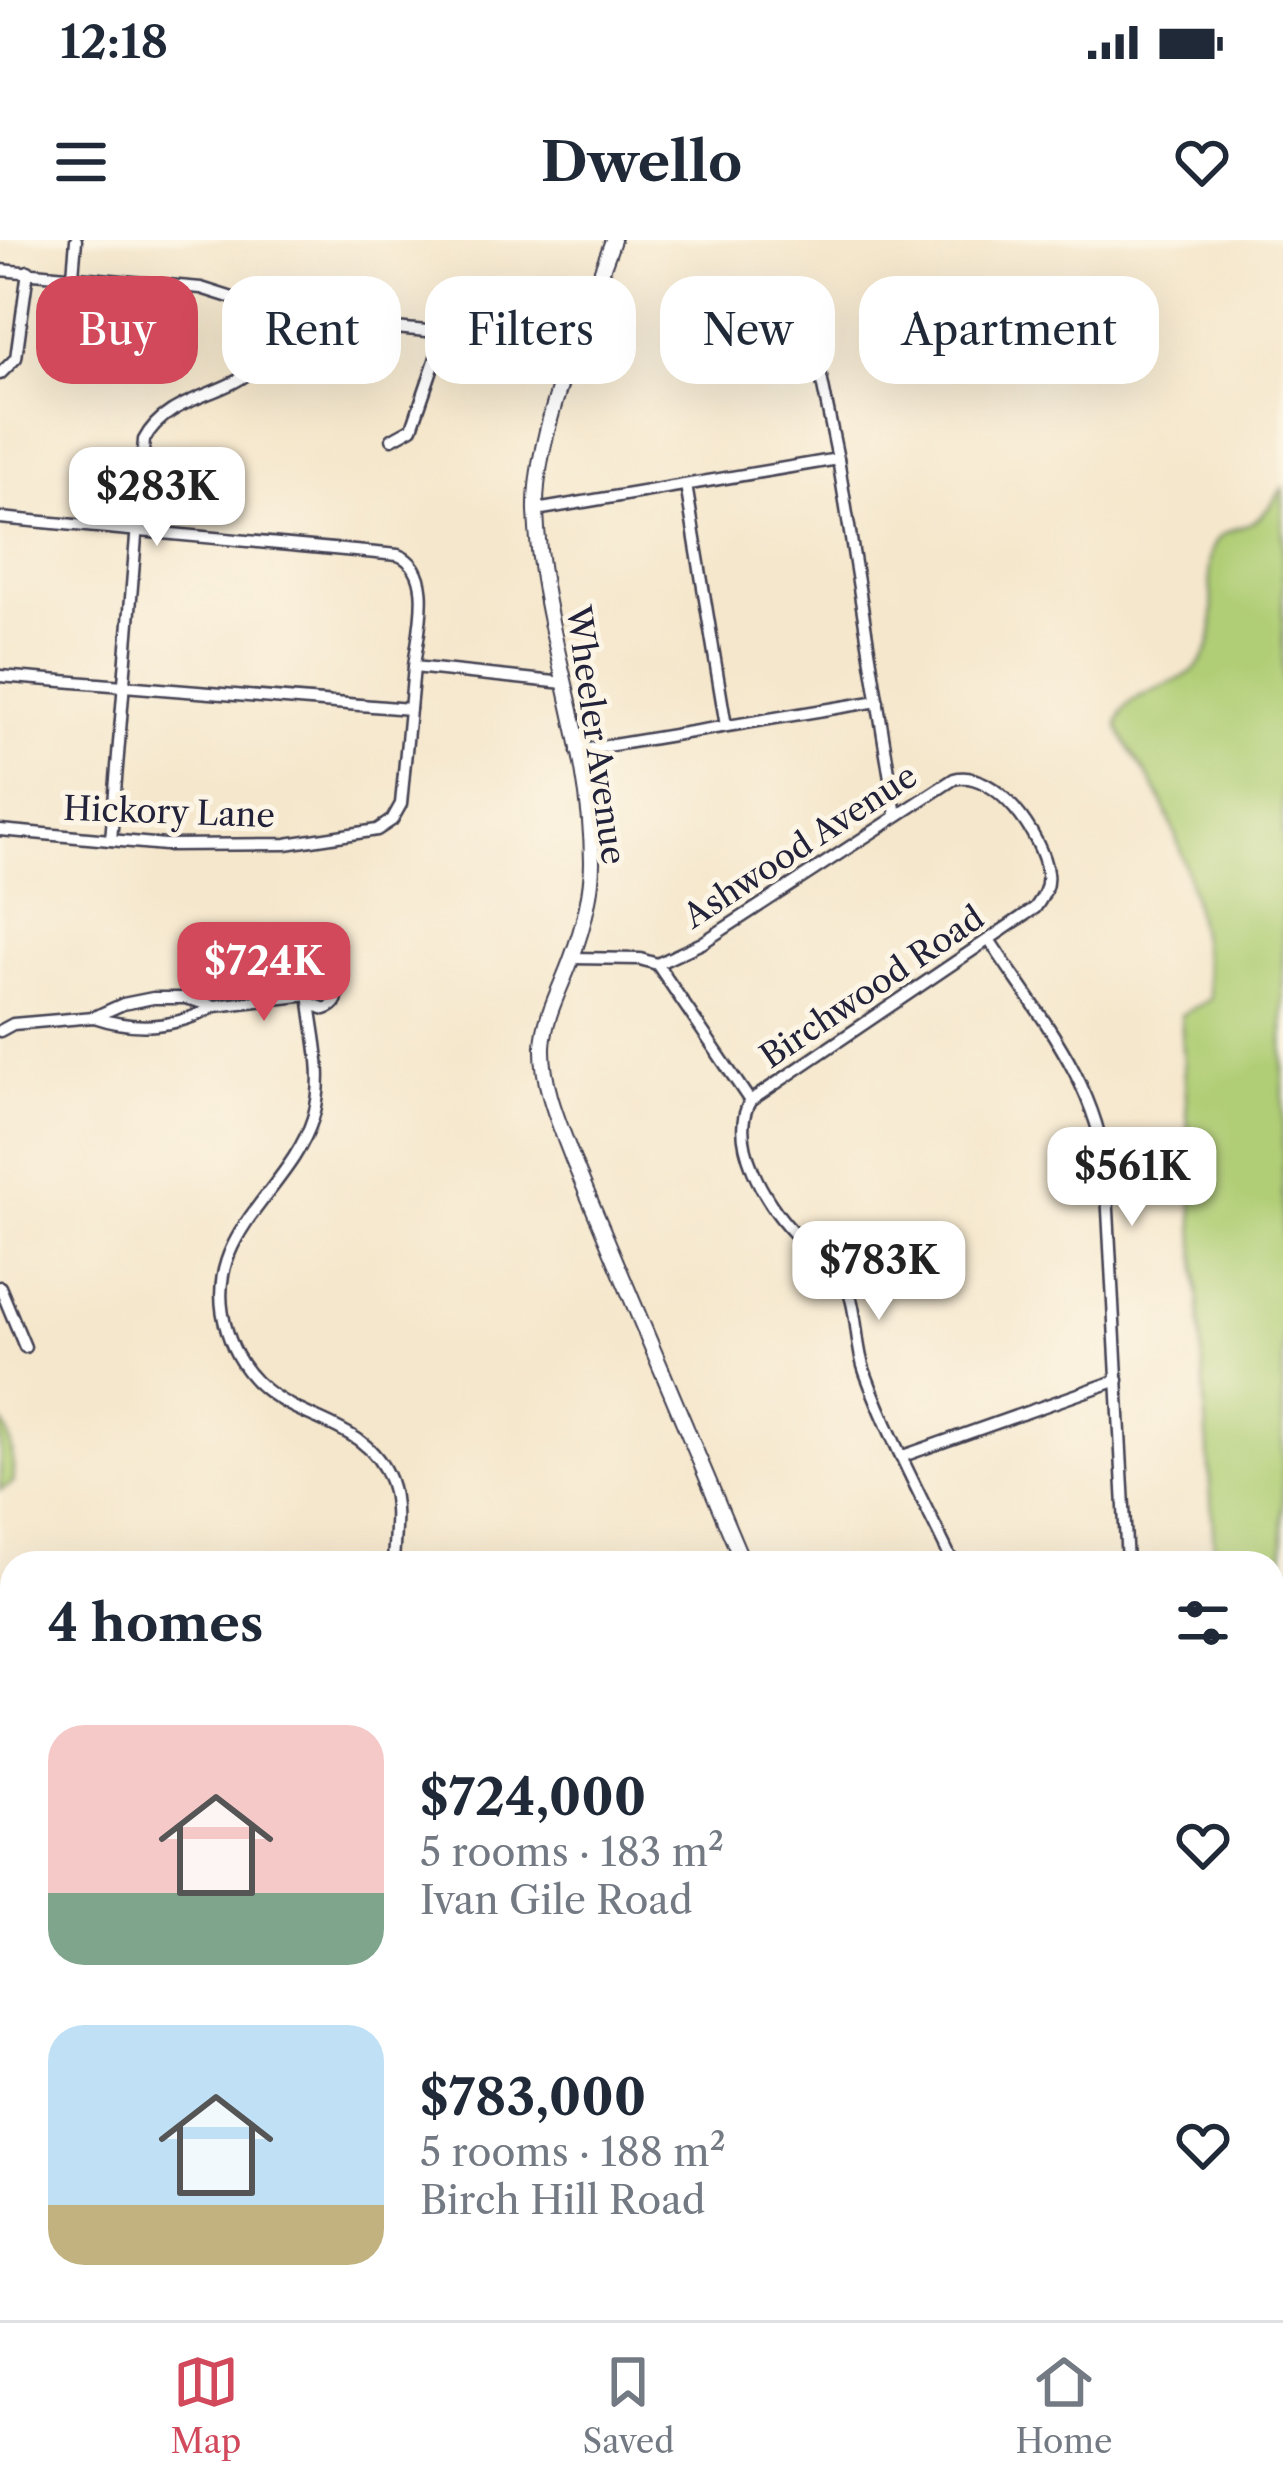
<!DOCTYPE html>
<html lang="en">
<head>
<meta charset="utf-8">
<style>
  body { margin:0; font-family:"Libre Caslon Text",serif; background:#f6f6f7; color:#1f2937; height:100vh; display:flex; flex-direction:column; font-size:45px; white-space:nowrap }
  * { box-sizing:border-box; margin:0 }
  p { font-size:39px; color:#747a83 }
  .icon { flex:none; width:66px; height:66px; fill:none; stroke:currentColor; stroke-width:2; stroke-linecap:round; stroke-linejoin:round }
  .map { position:relative; flex:1; overflow:hidden }
  .panel { position:absolute; left:0px; top:1311px; width:1284px; height:771px; display:flex; flex-direction:column; background:#fff; border-radius:36px 36px 0 0; box-shadow:0 12px 48px #0002 }
  .panel>* { flex:none }
  .banner { position:absolute; left:36px; top:36px; width:1212px; height:108px; display:flex; gap:24px }
  .price { position:absolute; translate:-50% -102px; padding:0 27px; border-radius:24px; background:#fff; color:#222; font-size:39px; line-height:78px; filter:drop-shadow(0 3px 6px #0008) }
  .price::after { content:''; position:absolute; left:50%; top:72px; width:36px; height:27px; margin-left:-18px; background:inherit; clip-path:polygon(0 0,100% 0,50% 100%) }
  .price.on { background:#d1495b; color:#fff }
  ul { padding:0; list-style:none }
  li { display:flex; align-items:center; gap:36px; height:300px; padding:0 48px }
  li span { display:grid; place-items:center; flex:none; width:336px; height:240px; border-radius:36px; color:#555 }
  li>.icon { margin-inline-start:auto }
  span .icon { width:144px; height:144px; fill:#fffc; stroke-width:1 }
  li b { font-size:51px }
  h2 { display:flex; justify-content:space-between; align-items:center; height:144px; padding:0 48px; font-size:51px }
  .pill { padding:0 42px; border-radius:36px; background:#fff; box-shadow:0 12px 48px #0002; font-size:42px; line-height:108px }
  .pill.on { background:#d1495b; color:#fff }
  .status { display:flex; justify-content:space-between; align-items:center; height:84px; padding:0 60px; background:#fff; direction:ltr }
  .status svg { height:33px; fill:currentColor }
  header { display:flex; justify-content:space-between; align-items:center; height:156px; padding:0 48px; background:#fff; font-size:54px; font-weight:700 }
  .menu { display:flex; justify-content:space-around; align-items:center; height:168px; border-top:3px solid #e0e1e3; background:#fff; font-size:33px; color:#747a83 }
  .menu a { display:grid; justify-items:center; gap:6px }
  .menu .on { color:#d1495b }
  .map>svg:first-child { display:block }
</style>
</head>
<body>
<div class="status"><b>12:18</b><svg viewBox="0 0 49 12"><path d="M0 12V9h3v3zM5 12V6h3v6zM10 12V3h3v9zM15 12V0h3v12zM26 1h20v11H26zM47 4h2v5h-2z"/></svg></div>
<header><svg class="icon" aria-label="menu" viewBox="0 0 24 24"><path d="M4 6h16M4 12h16M4 18h16"/></svg>Dwello<svg class="icon" aria-label="heart" viewBox="0 0 24 24"><path d="M12 20l-8-8c-3-5 5-10 8-4 3-6 11-1 8 4z"/></svg></header>
<div class="map">
<svg width="1283" height="2080" viewBox="0 0 1283 2080">
  <rect width="100%" height="100%" fill="#fcf5e5"/>
  <filter id="ink" filterUnits="userSpaceOnUse"><feTurbulence type="fractalNoise" baseFrequency=".00833" numOctaves="2"/><feDisplacementMap in="SourceGraphic" scale="24" xChannelSelector="R" yChannelSelector="G"/><feConvolveMatrix kernelMatrix="1 2 1 2 8 2 1 2 1" color-interpolation-filters="sRGB"/></filter>
  <filter id="wash" filterUnits="userSpaceOnUse"><feTurbulence type="fractalNoise" baseFrequency=".004" numOctaves="4" result="noise"/><feDisplacementMap in="SourceGraphic" scale="48" xChannelSelector="R" yChannelSelector="G"/><feGaussianBlur stdDeviation="2.7" result="paint"/><feColorMatrix in="noise" values="0 0 0 0 0 0 0 0 0 0 0 0 0 0 0 0 0 1.4 0 .05"/><feComposite in="paint" operator="in"/></filter>
  <g filter="url(#wash)">
    <rect width="100%" height="100%" fill="#f5e7cc"/>
    <!-- green -->
    <g fill="#b0ce76" stroke="#697858" stroke-width="3">
      <path d="M1283,248V1659H1272V1323H1215L1181,775L1210,759V755C1199,686 1189,615 1157,552C1145,529 1127,510 1118,486C1121,447 1181,451 1201,422C1228,384 1199,337 1214,305C1224,286 1247,289 1260,277C1269,269 1276,257 1283,248Z"/>
      <path d="M0,1178C12,1196 14,1222 13,1243L0,1250Z"/>
      <path d="M0,1801L12,1804V1922L0,1935Z"/>
    </g>
  </g>
  <g filter="url(#ink)">
    <g fill="none" stroke-linecap="round" stroke-linejoin="round">
      <defs>
        <g id="street">
          <path d="M0,30L201,48L299,79L576,105"/>
          <path d="M73,35L76,0"/>
          <path d="M811,109L819,127L838,219L896,575"/>
          <path d="M0,134L16,118L28,31"/>
          <path d="M392,199L412,188L445,91"/>
          <path d="M686,245L726,486"/>
          <path d="M536,270L838,219"/>
          <path d="M0,278L398,315C437,330 417,394 414,427L564,443"/>
          <path d="M0,436L410,469"/>
          <path d="M577,511L878,461"/>
          <path d="M0,590L165,605L286,604L377,590L392,580L401,564L414,427"/>
          <path d="M111,600L144,200C166,157 223,157 257,127C271,115 277,94 285,77"/>
          <path d="M990,701C1038,774 1098,844 1106,933L1127,1323"/>
          <path d="M572,718L640,719L657,724L750,861"/>
          <path d="M657,724L702,703L954,539C995,528 1043,597 1047,633C1049,647 1043,657 1035,668L750,861"/>
          <path d="M312,764L325,769C336,766 340,757 336,746L323,740L314,743L309,751C312,794 327,833 313,878C289,954 197,996 227,1091C259,1193 362,1163 390,1241C399,1266 394,1297 393,1323"/>
          <path d="M94,777C135,791 177,788 215,766"/>
          <path d="M0,791L13,784L94,777L123,764L153,758H185L215,766L309,755"/>
          <path d="M750,861C728,900 765,963 793,992C807,1007 827,1018 840,1035C860,1063 853,1100 865,1132C889,1197 923,1260 953,1323"/>
          <path d="M0,1047L25,1107"/>
          <path d="M903,1216L1118,1140"/>
          <path d="M0,1728L12,1731"/>
          <path d="M471,2080L472,2070"/>
        </g>
        <g id="secondary">
          <path d="M613,0C586,76 534,193 536,271C540,389 592,504 592,622C592,656 583,688 571,720C561,748 545,775 543,806C542,846 559,883 573,920L743,1323"/>
          <path d="M1272,1677L1283,1676"/>
          <path d="M0,2019L12,2007"/>
        </g>
      </defs>
      <!-- street casing -->
      <use href="#street" stroke="#424051" stroke-width="15"/>
      <!-- secondary casing -->
      <use href="#secondary" stroke="#424051" stroke-width="18"/>
      <!-- street -->
      <use href="#street" stroke="#fff" stroke-width="10"/>
      <!-- secondary -->
      <use href="#secondary" stroke="#fff" stroke-width="14"/>
    </g>
  </g>
  <g text-anchor="middle" dominant-baseline="central" stroke-width="10" stroke-linejoin="round" paint-order="stroke">
    <!-- street labels -->
    <g font-size="33" fill="#22223b" stroke="#fcf5e5">
      <text transform="translate(596 495) rotate(82)">Wheeler Avenue</text>
      <text transform="translate(169 572) rotate(2)">Hickory Lane</text>
      <text transform="translate(800 606) rotate(-33)">Ashwood Avenue</text>
      <text transform="translate(872 747) rotate(-34)">Birchwood Road</text>
    </g>
  </g>
</svg>
<b class="price" style="left:157px;top:309px">$283K</b>
<b class="price on" style="left:264px;top:784px">$724K</b>
<b class="price" style="left:1132px;top:989px">$561K</b>
<b class="price" style="left:879px;top:1083px">$783K</b>
<div class="banner">
<a class="pill on">Buy</a>
<a class="pill">Rent</a>
<a class="pill">Filters</a>
<a class="pill">New</a>
<a class="pill">Apartment</a>
</div>
<section class="panel">
<h2>4 homes<svg class="icon" aria-label="filters" viewBox="0 0 24 24"><path d="M4 7h16M4 17h16"/><circle cx="9" cy="7" r="2"/><circle cx="15" cy="17" r="2"/></svg></h2>
<ul>
<li><span style="background:linear-gradient(#f6c9c9 70%,#7fa58c 0)"><svg class="icon" aria-label="home" viewBox="0 0 24 24"><path d="M3 11l9-7 9 7M6 9v11h12V9"/></svg></span><div><b>$724,000</b><p>5 rooms · 183 m²</p><p>Ivan Gile Road</p></div><svg class="icon" aria-label="heart" viewBox="0 0 24 24"><path d="M12 20l-8-8c-3-5 5-10 8-4 3-6 11-1 8 4z"/></svg></li>
<li><span style="background:linear-gradient(#bfe0f5 75%,#c2b280 0)"><svg class="icon" aria-label="home" viewBox="0 0 24 24"><path d="M3 11l9-7 9 7M6 9v11h12V9"/></svg></span><div><b>$783,000</b><p>5 rooms · 188 m²</p><p>Birch Hill Road</p></div><svg class="icon" aria-label="heart" viewBox="0 0 24 24"><path d="M12 20l-8-8c-3-5 5-10 8-4 3-6 11-1 8 4z"/></svg></li>
</ul>
</section>
</div>
<nav class="menu">
<a class="on"><svg class="icon" aria-label="map" viewBox="0 0 24 24"><path d="M3 6l6-2 6 2 6-2v14l-6 2-6-2-6 2zM9 4v14M15 6v14"/></svg>Map</a>
<a><svg class="icon" aria-label="saved" viewBox="0 0 24 24"><path d="M7 4h10v16l-5-4-5 4z"/></svg>Saved</a>
<a><svg class="icon" aria-label="home" viewBox="0 0 24 24"><path d="M3 11l9-7 9 7M6 9v11h12V9"/></svg>Home</a>
</nav>
</body>
</html>
